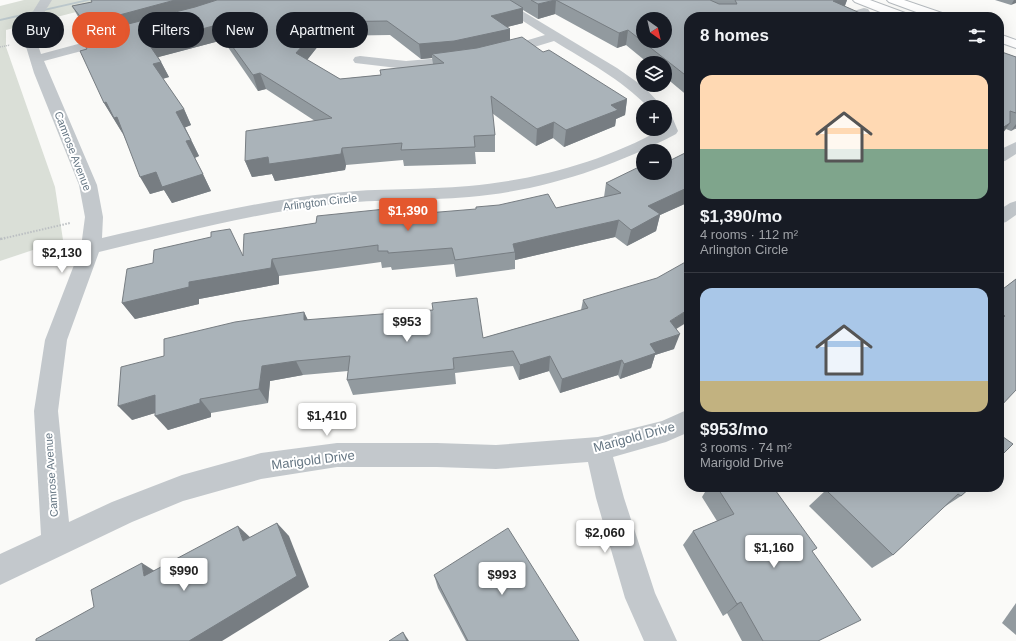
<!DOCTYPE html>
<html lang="en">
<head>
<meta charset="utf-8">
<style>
  body { margin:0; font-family:Arial,sans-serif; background:#20242c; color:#f1f3f6; height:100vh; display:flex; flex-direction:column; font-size:15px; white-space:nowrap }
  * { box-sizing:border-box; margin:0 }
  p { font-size:13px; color:#9ea1a6 }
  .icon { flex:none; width:22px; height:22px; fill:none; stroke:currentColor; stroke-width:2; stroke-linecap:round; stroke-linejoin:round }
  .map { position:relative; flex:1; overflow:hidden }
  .panel { position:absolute; left:684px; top:12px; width:320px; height:480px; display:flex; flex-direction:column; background:#171b24; border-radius:16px; box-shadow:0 4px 16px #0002 }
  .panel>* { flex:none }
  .hud { position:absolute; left:12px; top:12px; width:380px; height:36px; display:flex; gap:8px }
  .needle { width:26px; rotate:146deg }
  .buttons { position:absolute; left:636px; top:12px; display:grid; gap:8px }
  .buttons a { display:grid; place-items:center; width:36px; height:36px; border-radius:50%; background:#171b24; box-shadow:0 4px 16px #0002; font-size:20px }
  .price { position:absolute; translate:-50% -34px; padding:0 9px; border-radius:4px; background:#fff; color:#222; font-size:13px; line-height:26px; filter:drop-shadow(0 1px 2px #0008) }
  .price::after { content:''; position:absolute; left:50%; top:24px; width:12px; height:9px; margin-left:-6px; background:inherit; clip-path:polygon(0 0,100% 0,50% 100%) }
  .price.active { background:#e4572e; color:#fff }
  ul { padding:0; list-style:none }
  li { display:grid; align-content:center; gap:8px; height:212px; padding:0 16px }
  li+li { border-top:1px solid #363941 }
  li span { display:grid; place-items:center; height:124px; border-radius:12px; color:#555 }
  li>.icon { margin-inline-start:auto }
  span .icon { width:72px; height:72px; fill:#fffc; stroke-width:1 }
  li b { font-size:17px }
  h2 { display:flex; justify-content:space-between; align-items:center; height:48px; padding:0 16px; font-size:17px }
  .pill { padding:0 14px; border-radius:18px; background:#171b24; box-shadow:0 4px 16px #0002; font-size:14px; line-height:36px }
  .pill.active { background:#e4572e; color:#fff }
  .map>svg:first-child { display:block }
</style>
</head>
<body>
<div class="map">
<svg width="1016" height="641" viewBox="0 0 1016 641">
  <rect width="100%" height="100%" fill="#fafaf8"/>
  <!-- green -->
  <path fill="#dadfd7" d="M24,0H123L6,30V47L55,187L63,240L0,261V6Z"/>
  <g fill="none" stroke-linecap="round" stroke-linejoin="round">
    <!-- stream -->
    <path fill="#bbc7cb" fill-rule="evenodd" d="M84,0H92L0,21V19Z"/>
    <defs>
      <g id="major">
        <path d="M853,0H870L908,14L910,17H893L855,2Z"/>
        <path d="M887,0H904L945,14L947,17H930L889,2Z"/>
        <path d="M999,34L1016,40V48L999,42Z"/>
      </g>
    </defs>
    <!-- major casing -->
    <use href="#major" stroke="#b5babe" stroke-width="2"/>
    <!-- path-far2 -->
    <path stroke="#bbbfc2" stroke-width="1.5" stroke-dasharray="1 1" stroke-linecap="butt" d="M0,47L10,45"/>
    <!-- path-far1 -->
    <path stroke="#bbbfc2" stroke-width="2" stroke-dasharray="1.5 1.5" stroke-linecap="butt" d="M1,239L70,223"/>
    <!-- path -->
    <path stroke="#bbbfc2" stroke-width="2.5" stroke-dasharray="2 2" stroke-linecap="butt" d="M0,239L5,238"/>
    <!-- minor -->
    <g fill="#c3c8cc" fill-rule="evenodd">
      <path d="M40,0H52C39,21 32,29 41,54L115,34L119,35L121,38L119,41L44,61L97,185L103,217L102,238C178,221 255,201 333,193C378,188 424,190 469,186C535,180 603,162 662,129H665V110L670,112L678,131L676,134C611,168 541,191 469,197C424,201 378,199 333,204C254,213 176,234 99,252L67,340L58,411L69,522L112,502L182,475L261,453L337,443H437L496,445L598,437L662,421L689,409V432L666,442L613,457L624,498L655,593L677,641H644L625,598L596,498L588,462L496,469L437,467H337L261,479L183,501L132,522L0,585V554L41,535L34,411L45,340L81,247L85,217L79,185L34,73L24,40V30L27,21Z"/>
      <path d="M490,0H504L617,68L644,87L663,107H648C621,79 586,61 554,41L508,55H498L496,52L498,49L545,35Z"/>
      <path d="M864,8L868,9L870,12C864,19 850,17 841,17L843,14Z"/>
      <path d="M360,56L406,61L464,56L469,57L471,60L469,63L464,64L406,69L355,63L353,60L355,57Z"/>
      <path d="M1016,142V154L1005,161L999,162V150Z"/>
      <path d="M1016,201V215L1006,222L999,224V210L1010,203Z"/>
    </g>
    <!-- major -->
    <use href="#major" fill="#fff" fill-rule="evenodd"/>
  </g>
  <!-- wall -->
  <g fill="#929a9f" fill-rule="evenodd">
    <path d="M91,0H847L845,6L689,17V97L665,77V63H648L626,45L617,48L555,14L538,19L523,10V23L507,27L510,29V40L543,52L627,99L625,115L616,119L615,126L564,147L553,138L536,146L492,113L495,135V152H475L476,164L404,166L403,160L346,165L345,170L275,181L272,174L252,177L245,161L315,121L266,89L258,91L223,40L158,57L161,62L169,77L163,79L184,109L191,125L185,127L199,156L195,158L211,191L172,203L164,190L150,194L123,134L104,103L87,49L96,39V38H94L80,20L72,6L92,2ZM390,35L421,59L432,58L433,64L381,75L340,79L307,60L326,36Z"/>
    <path d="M995,0H1016L1011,5Z"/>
    <path d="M999,51L1016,57V129H1015L1011,131L1006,129L999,138Z"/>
    <path d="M689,151V202L660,215L656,231L627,246L615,237L515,260V269L456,277L454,264L392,270L391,267L382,268L381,262L279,276V284L199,299V304L135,319L122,303L243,256L316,223L415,206L416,214L556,208L604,197L606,183L665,173Z"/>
    <path d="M1016,279L999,408V292Z"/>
    <path d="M583,300L676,329L674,349L655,355L651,368L620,379L618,375L560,393L549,371L519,380L513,366L455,373L456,384L353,395L347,380L348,371L303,375L270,381L268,403L211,413V417L168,430L155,413L132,420L164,356L304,312L308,320L483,338L581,310Z"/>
    <path d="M708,487H773L813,552L818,641H742L727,613L723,616L683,545L693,531L717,521L702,497Z"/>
    <path d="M971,487L961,496L941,509L893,555L872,568L809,506L826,490Z"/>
    <path d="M434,575L579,641H466L438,588Z"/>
    <path d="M1016,603V635L1002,623Z"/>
  </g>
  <!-- shaded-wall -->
  <g fill="#777d82">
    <path d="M175,0H232L93,33L96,38H94L86,24Z"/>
    <path d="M556,0L555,14L538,19V4Z"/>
    <path d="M837,0H847L843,10L833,1Z"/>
    <path d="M1014,0H1016V3L1011,5Z"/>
    <path d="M523,8V23L492,31L491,16Z"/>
    <path d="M323,22L326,36L300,69L296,53Z"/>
    <path d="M217,25L223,40L155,58L148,43Z"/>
    <path d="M510,29V44L432,54V58L421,59L419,44Z"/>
    <path d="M628,30L626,45L617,48L619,33Z"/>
    <path d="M161,62L169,77L161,79L153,64Z"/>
    <path d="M260,73L266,89L258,91L253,75Z"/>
    <path d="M627,99L625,115L616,119L615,126L564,147L566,130L611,105Z"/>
    <path d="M106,102L117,117L123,134L104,103Z"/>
    <path d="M184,109L191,125L184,128L176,112Z"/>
    <path d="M554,122L553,138L536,146L537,129Z"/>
    <path d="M1010,123L999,138V130Z"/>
    <path d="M1016,124V127L1011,131Z"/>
    <path d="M191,140L199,156L194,158L186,141Z"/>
    <path d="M342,148L346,165L345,170L275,181L272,174L252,177L245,161L268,157Z"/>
    <path d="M156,172L203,174L211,191L172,203L164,190L150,194L140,177Z"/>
    <path d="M689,187V202L660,215L656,231L627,246L631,230L648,206Z"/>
    <path d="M619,220L615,237L515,260V252L513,244Z"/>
    <path d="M272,259L279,276V284L199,299V304L135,319L122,303L189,282Z"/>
    <path d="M689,309V321L665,336L670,321Z"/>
    <path d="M304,312L311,327L304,320Z"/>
    <path d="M680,334L674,349L655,355L651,368L620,379L624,364L650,344Z"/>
    <path d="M550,356L549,371L519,380L520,365Z"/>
    <path d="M622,360L618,375L560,393L562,379Z"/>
    <path d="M296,361L303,375L270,381L268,403L259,389L262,366Z"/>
    <path d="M155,395L168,409L132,420L118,406Z"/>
    <path d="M200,399L211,413V417L168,430L155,416Z"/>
    <path d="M277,523L289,536L309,587L222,641H189Z"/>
    <path d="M238,526L252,539L243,541Z"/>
    <path d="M142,563L161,575L144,576Z"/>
    <path d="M741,602L727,613L723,616L737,604Z"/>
    <path d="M403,632L409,641H407Z"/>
  </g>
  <!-- building -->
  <g fill="#aab3b9" stroke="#777d82" fill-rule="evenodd">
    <path d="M91,0H175L86,24L72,6L92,2Z"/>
    <path d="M217,0H510L523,8L491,16L510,29L454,41L419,44L387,21L323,22L296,53L340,79L381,75L380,70L444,63L432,54L477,48L522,37L543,52L549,50L627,99L611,105L618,110L566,130L554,122L537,129L491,96L495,135L474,136L475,147L401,150L402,143L342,148L341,154L269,164L268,157L245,161L246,131L332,118L260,73L253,75L217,25L148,43L161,62L153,64L184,109L176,112L191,140L186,141L203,174L162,187L156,172L140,177L117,117L114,118L106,102L104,103L80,51L87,49L83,42L97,39L93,33L195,7Z"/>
    <path d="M531,0H555L538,4Z"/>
    <path d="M556,0H710L719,4H737L735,0H837L833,1L869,17H689V78L628,30L619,33ZM643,19H665V41H643Z"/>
    <path d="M999,51L1016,57V113L1010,111V123L999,130Z"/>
    <path d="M689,151V187L648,206L660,214L631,230L619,220L513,244L515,252L455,260L452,248L388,253V251H378V245L272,259L271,268L189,282V287L122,303L127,269L153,263L154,250L211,237V232L230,229L243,256L244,234L316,223L317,216L415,206V214L476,209V207L499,205L548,194L556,208L621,193L606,183L643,165V173H665V163Z"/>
    <path d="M689,260V309L670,321L680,334L650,344L656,353L624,364L622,360L562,379L550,356L520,365L513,351L453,358L454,369L347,380L350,356L296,361L262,366L259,389L200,399V403L155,416V395L118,406L121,367L164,356V339L235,322L304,312V320L433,310L432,303L477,298L483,338L588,308L583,300L657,278Z"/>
    <path d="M1016,279V390L999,408V321L1005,316L999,312V292Z"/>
    <path d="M999,434L1013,444L999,458Z"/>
    <path d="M717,487H773L817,548L812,551L861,620L818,641H763L741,602L737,604L693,531L734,514Z"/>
    <path d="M830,487H971L961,496L958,494L893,555L826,490Z"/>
    <path d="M277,523L297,576L189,641H36V639L94,607L91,590L142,563L144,576L238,526L243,541Z"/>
    <path d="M508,528L579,641H468L434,575Z"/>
    <path d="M403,632L407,641H389Z"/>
  </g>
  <g text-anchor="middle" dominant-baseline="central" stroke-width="4" stroke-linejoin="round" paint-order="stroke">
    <!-- street labels -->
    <g font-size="11" fill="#657683" stroke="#fff">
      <text transform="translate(73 151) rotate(69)">Camrose Avenue</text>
      <text transform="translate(320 202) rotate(-7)">Arlington Circle</text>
      <text transform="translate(51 475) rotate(-94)">Camrose Avenue</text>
    </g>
    <!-- near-street labels -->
    <g font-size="13" fill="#657683" stroke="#fff">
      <text transform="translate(634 437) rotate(-15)">Marigold Drive</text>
      <text transform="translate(313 460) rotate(-7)">Marigold Drive</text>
    </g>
  </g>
</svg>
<div class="buttons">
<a><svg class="needle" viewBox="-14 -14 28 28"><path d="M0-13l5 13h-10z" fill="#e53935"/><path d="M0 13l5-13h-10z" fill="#9ea1a6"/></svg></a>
<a><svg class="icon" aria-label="layers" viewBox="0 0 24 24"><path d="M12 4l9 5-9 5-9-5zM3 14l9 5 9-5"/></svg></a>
<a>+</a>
<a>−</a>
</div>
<b class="price active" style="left:408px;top:232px">$1,390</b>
<b class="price" style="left:62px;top:274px">$2,130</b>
<b class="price" style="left:407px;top:343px">$953</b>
<b class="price" style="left:327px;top:437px">$1,410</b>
<b class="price" style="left:605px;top:554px">$2,060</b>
<b class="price" style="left:774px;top:569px">$1,160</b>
<b class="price" style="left:184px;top:592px">$990</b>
<b class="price" style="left:502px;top:596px">$993</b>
<div class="hud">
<a class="pill">Buy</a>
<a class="pill active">Rent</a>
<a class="pill">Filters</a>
<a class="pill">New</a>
<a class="pill">Apartment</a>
</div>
<section class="panel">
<h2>8 homes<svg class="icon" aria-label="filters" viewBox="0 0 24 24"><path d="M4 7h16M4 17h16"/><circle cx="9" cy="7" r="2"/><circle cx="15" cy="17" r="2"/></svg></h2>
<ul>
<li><span style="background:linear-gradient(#ffd9b3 60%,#7fa58c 0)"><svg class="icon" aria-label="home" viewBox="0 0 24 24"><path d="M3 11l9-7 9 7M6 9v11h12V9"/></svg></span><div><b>$1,390/mo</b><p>4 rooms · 112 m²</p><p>Arlington Circle</p></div></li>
<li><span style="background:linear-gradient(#a9c7e8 75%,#c2b280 0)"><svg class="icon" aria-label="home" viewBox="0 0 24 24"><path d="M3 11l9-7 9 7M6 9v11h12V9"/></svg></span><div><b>$953/mo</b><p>3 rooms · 74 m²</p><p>Marigold Drive</p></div></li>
</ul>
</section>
</div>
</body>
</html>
